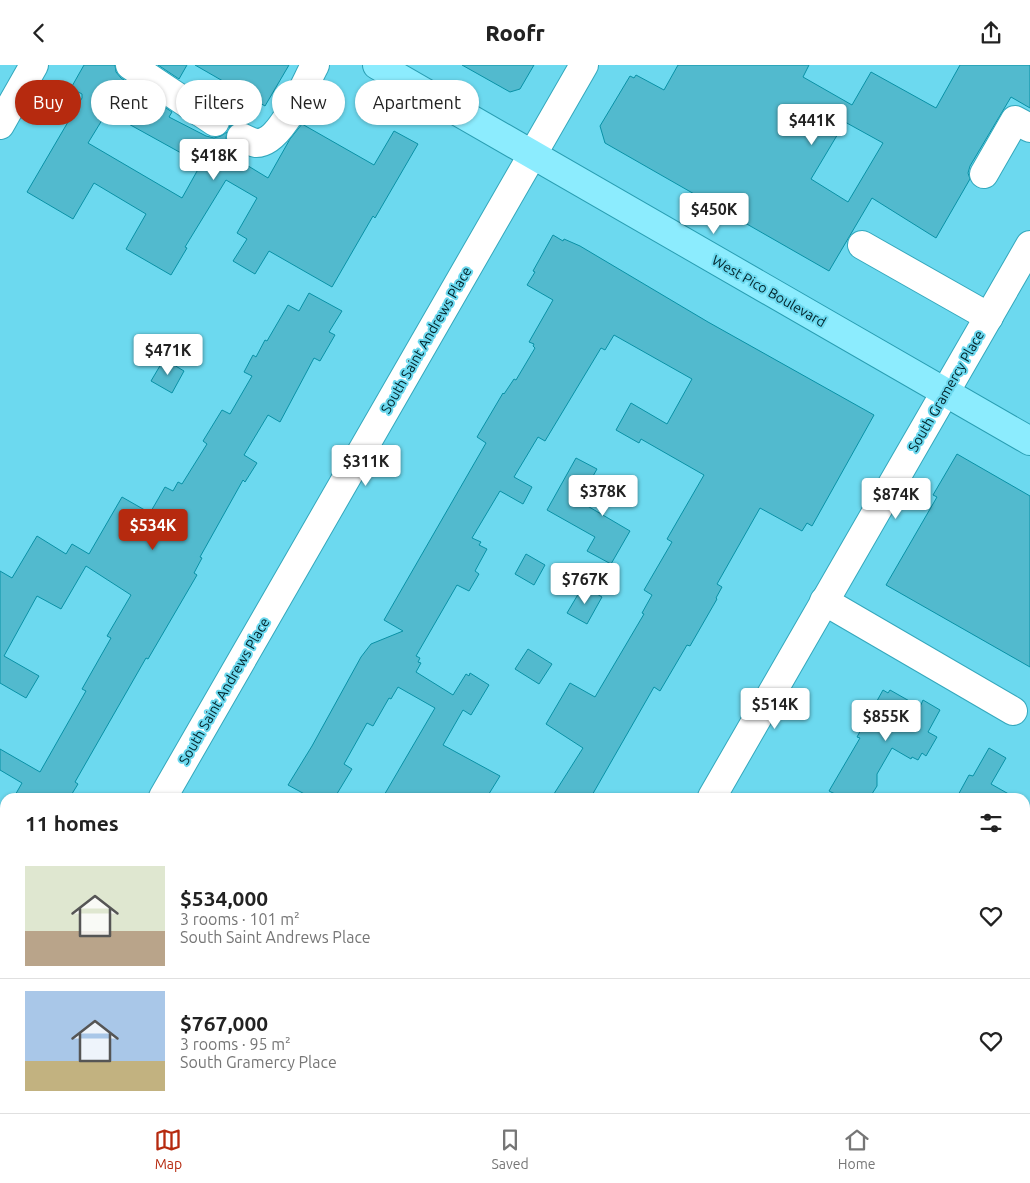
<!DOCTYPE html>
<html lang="en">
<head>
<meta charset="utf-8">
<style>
  body { margin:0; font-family:Ubuntu,sans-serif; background:#f6f6f6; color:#222; height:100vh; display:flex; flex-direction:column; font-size:19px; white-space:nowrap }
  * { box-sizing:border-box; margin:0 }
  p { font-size:16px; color:#767676 }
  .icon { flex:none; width:28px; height:28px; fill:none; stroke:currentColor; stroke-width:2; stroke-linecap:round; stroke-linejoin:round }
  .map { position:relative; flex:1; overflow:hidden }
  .panel { position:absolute; left:0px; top:728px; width:1030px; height:321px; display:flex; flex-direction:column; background:#fff; border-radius:15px 15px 0 0; box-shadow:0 1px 4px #0004 }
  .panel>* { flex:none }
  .hud { position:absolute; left:15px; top:15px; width:500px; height:45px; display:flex; gap:10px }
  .price { position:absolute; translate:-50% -42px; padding:0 11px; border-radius:5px; background:#fff; color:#222; font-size:16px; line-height:32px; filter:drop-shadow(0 1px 2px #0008) }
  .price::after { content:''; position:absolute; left:50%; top:30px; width:15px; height:11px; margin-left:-8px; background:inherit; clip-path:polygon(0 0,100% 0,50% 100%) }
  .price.on { background:#b62a0f; color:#fff }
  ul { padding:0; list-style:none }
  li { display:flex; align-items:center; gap:15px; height:125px; padding:0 25px }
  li+li { border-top:1px solid #e0e0e0 }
  li span { display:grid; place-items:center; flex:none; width:140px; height:100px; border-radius:0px; color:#555 }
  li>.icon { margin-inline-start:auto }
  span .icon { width:60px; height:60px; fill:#fffc; stroke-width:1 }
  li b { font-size:21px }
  h2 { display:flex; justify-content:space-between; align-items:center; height:60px; padding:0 25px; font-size:21px }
  .pill { padding:0 18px; border-radius:22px; background:#fff; box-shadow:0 1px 4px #0004; font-size:18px; line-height:45px }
  .pill.on { background:#b62a0f; color:#fff }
  header { display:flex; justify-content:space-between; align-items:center; height:65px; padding:0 25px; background:#fff; font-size:22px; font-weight:800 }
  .tab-bar { display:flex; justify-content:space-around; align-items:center; height:70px; border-top:1px solid #e0e0e0; background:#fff; font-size:14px; color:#767676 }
  .tab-bar a { display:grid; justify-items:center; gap:2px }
  .tab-bar .on { color:#b62a0f }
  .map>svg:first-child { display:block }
</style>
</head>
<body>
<header><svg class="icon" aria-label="back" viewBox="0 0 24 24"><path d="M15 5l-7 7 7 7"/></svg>Roofr<svg class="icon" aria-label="share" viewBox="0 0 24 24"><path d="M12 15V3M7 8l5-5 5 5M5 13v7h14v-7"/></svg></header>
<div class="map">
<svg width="1030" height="1048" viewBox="0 0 1030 1048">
  <rect width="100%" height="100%" fill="#6cd9ef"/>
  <!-- building -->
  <g fill="#52bace" stroke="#0991a6" fill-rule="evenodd">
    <path d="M84,0H115L116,7L121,13L172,47L169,52L206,71L214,73L221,71L227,67L226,73L228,80L240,89V96L268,113L290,74L302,59L374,100L394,66L418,79L375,153L373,151L332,222L269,186L255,209L233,196L247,174L237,168L257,133L226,115L185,182L187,183L171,210L126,184L146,149L94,118L73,154L27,127L82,33V29L71,23ZM107,47L201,99L182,133L88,78Z"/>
    <path d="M158,0H187L179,14Z"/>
    <path d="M195,0H289L265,41L260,38L249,58L240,56L233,59L229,63L231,58L229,51L223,43L235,23Z"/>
    <path d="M462,0H534L520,24L510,27Z"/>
    <path d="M678,0H809L803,12L852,40L871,7L936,43L960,0H1030V43L1011,32L970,101L968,108L970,114L936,173L872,133L829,206L605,78L600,61L630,11L634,13L636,10L664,25ZM845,57L883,78L848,137L811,114Z"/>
    <path d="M553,170L563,176L564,174L580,181L708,257L874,350L812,461L807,458L802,466L760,443L717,519L722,522L716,533L717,534L690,581L687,580L660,626L654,622L591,732H552L583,683L546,659L570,618L595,632L644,549L642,548L652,530L644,525L672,477L667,474L704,410L641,374L639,378L616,365L631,338L667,359L692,314L614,270L605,285L601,283L545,376L538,372L514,412L532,422L523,439L500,426L472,473L481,477L479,480L487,484L475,506L479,509L469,526L457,520L416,591L420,593L418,597L421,598L416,607L453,630L466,609L469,611L470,608L489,620L471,650L463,645L443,680L500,711L487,732H383L435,643L398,622L391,634L389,633L373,661L367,658L344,699L352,704L335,732H310L288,720L312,681L361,592L371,579L403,566L384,555L486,378L477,372L503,328L504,329L514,314L516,315L535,283L533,281L534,279L529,277L553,235L527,220L535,207L533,206Z"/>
    <path d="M309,228L342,246L329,267L335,270L320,296L314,293L280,357L268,350L244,390L257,398L245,417L243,415L200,492L202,493L194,508L197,510L148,594L146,593L75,717L78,719L70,732H14L22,718L0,705V684L40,707L86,626L82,624L111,573L107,571L131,530L86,501L61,544L37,531L4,591L39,611L26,633L0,618V506L12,513L37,471L66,489L72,479L89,489L122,432L150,448L165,422L173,426L178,417L182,419L207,379L203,376L222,345L230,349L252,311L244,307L253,290L256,292L265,275L267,276L288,240L299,246Z"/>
    <path d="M164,294L184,306L172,328L151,316Z"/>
    <path d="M957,389L1030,431V602L886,520L937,432L933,430Z"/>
    <path d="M576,393L597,404L579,436L630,466L611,499L587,486L595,472L547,445Z"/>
    <path d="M526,489L545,500L534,520L515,509Z"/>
    <path d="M583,521L602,532L587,559L567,548Z"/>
    <path d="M528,584L552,599L539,619L515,604Z"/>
    <path d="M883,625L888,628L890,625L920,642L923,635L940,645L928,667L937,672L926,691L922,688L918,695L912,692L911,694L892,683L877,709V721L870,732H841L829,726L860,673L857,672Z"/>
    <path d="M989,683L1006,693L991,719L1014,732H957L969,710L973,711Z"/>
  </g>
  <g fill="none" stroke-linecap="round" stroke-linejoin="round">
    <defs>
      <g id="minor">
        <path d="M130,0L215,57"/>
        <path d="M0,60L34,0"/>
        <path d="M241,72C245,74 251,77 256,78C281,79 304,20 315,0"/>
        <path d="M984,109L1015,55L1030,63"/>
        <path d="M862,180L989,252"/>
        <path d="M824,536L1013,646"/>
        <path d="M163,732L584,0"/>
        <path d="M712,732L1030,180"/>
        <path d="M0,795L5,798"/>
        <path d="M263,1044L276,1048"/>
        <path d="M196,1048L198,1044"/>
        <path d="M530,1048L532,1044"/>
      </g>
      <path id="major" d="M377,0L1030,376"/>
    </defs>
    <!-- minor casing -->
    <use href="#minor" stroke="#34a8bd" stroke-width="30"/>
    <!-- major casing -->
    <use href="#major" stroke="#299eb3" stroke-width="30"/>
    <!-- minor -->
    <use href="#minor" stroke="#fff" stroke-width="28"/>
    <!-- major -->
    <use href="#major" stroke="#8cecfe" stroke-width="28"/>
  </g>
  <g text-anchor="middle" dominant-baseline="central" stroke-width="4" stroke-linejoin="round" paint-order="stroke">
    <!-- street labels -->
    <g font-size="14" fill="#002329" stroke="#6cd9ef">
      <text transform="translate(769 226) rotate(30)">West Pico Boulevard</text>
      <text transform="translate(426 275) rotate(-60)">South Saint Andrews Place</text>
      <text transform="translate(946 326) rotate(-60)">South Gramercy Place</text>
      <text transform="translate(224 626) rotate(-60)">South Saint Andrews Place</text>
    </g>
  </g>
</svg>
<b class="price" style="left:812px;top:81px">$441K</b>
<b class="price" style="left:214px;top:116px">$418K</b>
<b class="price" style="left:714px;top:170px">$450K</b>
<b class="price" style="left:168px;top:311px">$471K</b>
<b class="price" style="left:366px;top:422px">$311K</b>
<b class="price" style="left:603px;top:452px">$378K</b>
<b class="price" style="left:896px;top:455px">$874K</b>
<b class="price on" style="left:153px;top:486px">$534K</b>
<b class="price" style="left:585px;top:540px">$767K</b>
<b class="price" style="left:775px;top:665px">$514K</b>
<b class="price" style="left:886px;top:677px">$855K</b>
<div class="hud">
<a class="pill on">Buy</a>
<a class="pill">Rent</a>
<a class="pill">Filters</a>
<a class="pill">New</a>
<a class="pill">Apartment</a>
</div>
<section class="panel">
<h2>11 homes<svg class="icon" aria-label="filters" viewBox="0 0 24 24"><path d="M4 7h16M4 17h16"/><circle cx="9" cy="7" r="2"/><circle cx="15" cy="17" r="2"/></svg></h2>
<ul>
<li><span style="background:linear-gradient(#dfe7d0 65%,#b9a48a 0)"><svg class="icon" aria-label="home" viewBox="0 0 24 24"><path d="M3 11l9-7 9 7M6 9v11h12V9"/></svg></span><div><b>$534,000</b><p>3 rooms · 101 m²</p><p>South Saint Andrews Place</p></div><svg class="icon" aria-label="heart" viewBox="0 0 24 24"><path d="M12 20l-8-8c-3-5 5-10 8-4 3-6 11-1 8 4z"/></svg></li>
<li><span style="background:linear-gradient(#a9c7e8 70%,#c2b280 0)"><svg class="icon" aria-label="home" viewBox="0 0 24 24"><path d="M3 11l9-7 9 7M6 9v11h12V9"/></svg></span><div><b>$767,000</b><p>3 rooms · 95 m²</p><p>South Gramercy Place</p></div><svg class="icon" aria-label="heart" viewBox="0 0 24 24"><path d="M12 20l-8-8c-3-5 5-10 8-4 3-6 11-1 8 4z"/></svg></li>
</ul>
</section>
</div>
<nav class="tab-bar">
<a class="on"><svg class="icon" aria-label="map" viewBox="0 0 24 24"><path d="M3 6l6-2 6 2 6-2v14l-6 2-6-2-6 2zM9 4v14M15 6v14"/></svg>Map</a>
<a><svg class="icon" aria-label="saved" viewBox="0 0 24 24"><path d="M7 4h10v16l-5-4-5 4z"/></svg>Saved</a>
<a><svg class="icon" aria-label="home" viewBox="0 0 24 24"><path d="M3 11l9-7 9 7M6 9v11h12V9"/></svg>Home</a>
</nav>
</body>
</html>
